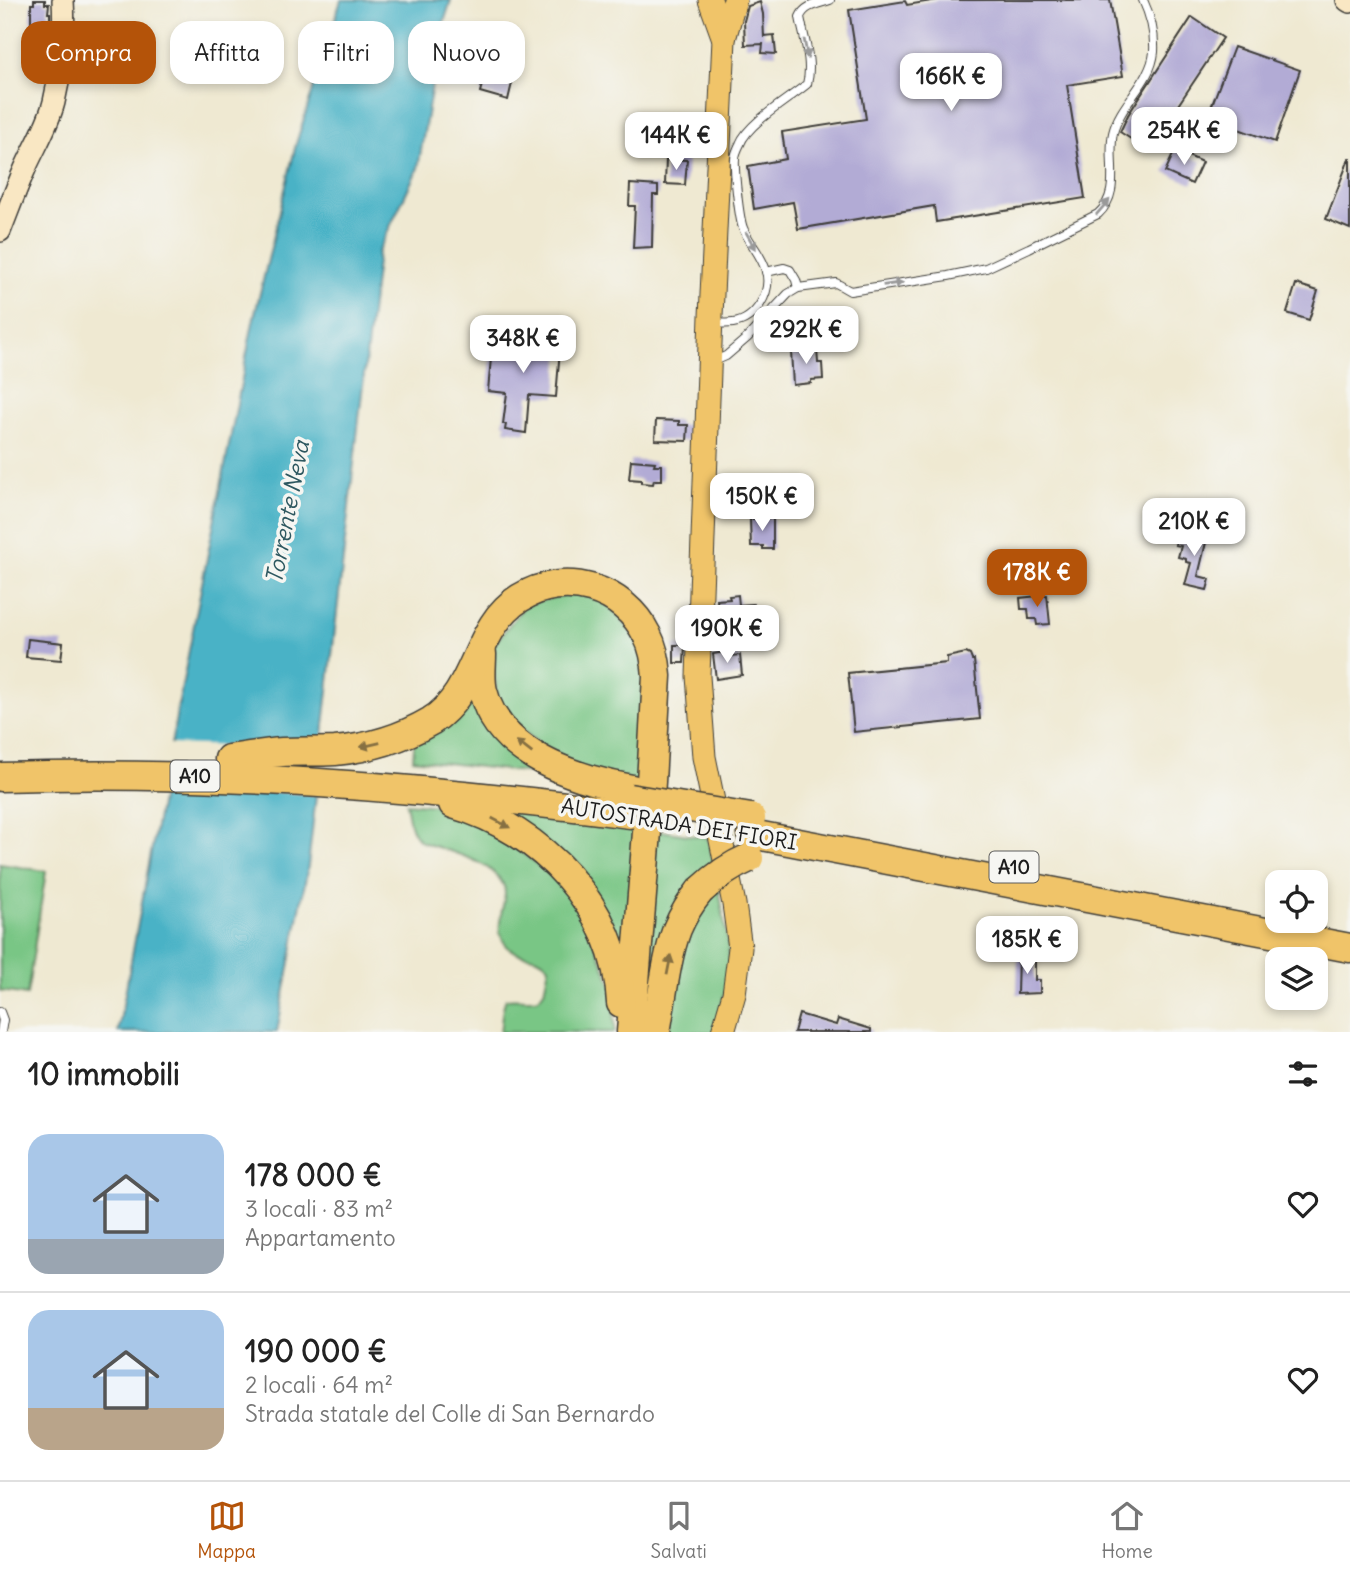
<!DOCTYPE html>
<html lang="it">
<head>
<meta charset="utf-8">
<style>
  body { margin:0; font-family:Delius,sans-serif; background:#f6f6f6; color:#222; height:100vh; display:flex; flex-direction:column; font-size:26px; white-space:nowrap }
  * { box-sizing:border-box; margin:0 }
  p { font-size:23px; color:#767676 }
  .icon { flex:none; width:38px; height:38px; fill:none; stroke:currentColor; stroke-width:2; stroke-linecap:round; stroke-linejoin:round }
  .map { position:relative; height:1032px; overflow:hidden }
  .sheet { display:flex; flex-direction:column; background:#fff; flex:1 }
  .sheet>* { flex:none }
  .banner { position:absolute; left:21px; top:21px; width:700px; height:63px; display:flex; gap:14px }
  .tools { position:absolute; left:1265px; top:870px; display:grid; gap:14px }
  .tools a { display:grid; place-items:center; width:63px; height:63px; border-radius:14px; background:#fff; box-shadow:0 4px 10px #0003; font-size:35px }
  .price { position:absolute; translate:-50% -60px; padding:0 16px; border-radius:14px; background:#fff; color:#222; font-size:23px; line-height:46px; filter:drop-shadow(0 2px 4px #0008) }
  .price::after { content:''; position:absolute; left:50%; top:42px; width:21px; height:16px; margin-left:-10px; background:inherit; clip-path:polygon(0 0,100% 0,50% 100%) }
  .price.on { background:#b45309; color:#fff }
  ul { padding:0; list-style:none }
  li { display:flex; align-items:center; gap:21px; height:175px; padding:0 28px }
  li+li { border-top:2px solid #e0e0e0 }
  li span { display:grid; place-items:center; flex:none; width:196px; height:140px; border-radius:21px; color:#555 }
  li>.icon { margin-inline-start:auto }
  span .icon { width:84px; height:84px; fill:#fffc; stroke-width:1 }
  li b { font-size:30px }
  h2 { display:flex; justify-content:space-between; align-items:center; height:84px; padding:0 28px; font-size:30px }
  .pill { padding:0 24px; border-radius:21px; background:#fff; box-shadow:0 4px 10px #0003; font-size:24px; line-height:63px }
  .pill.on { background:#b45309; color:#fff }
  .dock { display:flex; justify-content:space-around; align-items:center; height:98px; border-top:2px solid #e0e0e0; background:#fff; font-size:19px; color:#767676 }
  .dock a { display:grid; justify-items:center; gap:4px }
  .dock .on { color:#b45309 }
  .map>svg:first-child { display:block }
</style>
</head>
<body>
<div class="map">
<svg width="1350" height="1032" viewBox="0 0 1350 1032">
  <rect width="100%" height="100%" fill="#f6f6f2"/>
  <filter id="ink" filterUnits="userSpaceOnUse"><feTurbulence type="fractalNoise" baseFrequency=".0143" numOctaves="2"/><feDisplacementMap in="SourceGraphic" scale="14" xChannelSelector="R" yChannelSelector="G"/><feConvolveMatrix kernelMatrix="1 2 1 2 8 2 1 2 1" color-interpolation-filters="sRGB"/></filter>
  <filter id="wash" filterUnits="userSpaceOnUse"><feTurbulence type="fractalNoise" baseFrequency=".00686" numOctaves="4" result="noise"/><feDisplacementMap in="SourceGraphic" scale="28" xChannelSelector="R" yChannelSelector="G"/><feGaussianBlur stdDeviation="1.57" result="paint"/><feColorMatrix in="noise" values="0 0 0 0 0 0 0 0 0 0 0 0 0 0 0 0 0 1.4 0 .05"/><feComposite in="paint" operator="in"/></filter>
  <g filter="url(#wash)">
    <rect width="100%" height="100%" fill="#efe9d2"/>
    <!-- green -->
    <g fill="#79c685" stroke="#4a7150" stroke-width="2">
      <path d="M579,592L608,603L644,647L640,784L564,764L498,710L492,647L526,604Z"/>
      <path d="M472,684L549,775L413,759L415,735Z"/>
      <path d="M406,803L439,806L467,813L573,890L613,988L615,1032H500C502,1021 501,1009 506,999C518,997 528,1001 539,998L544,991L549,967C535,949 517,962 504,942C497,931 500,921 502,910C504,902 507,891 503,884C491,860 446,851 422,842C409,833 409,818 406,803Z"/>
      <path d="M495,806L637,827L627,954Z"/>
      <path d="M654,830L708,838L714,866L651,1032L642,975Z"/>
      <path d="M0,864L46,871L27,995L0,991Z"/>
      <path d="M718,883L728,945L730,973L714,1032H661L680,942Z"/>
    </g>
    <!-- water -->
    <path fill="#48b2c6" stroke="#326771" stroke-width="2" d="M341,0H451L441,32L418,168L378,252L308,866L277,1032H118L177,712L253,322L296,144Z"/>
    <!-- pier -->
    <path fill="#efe9d2" d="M168,744L301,748L324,752L320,795L160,784Z"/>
    <g id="blocks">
      <!-- building -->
      <g fill="#b2abd5">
        <path d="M34,0H45V4H49L48,13H50V29L31,28V4H34Z"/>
        <path d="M938,0H1110L1123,76L1067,85L1085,198L936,222L934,206L798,229L793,202L754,209L748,166L786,159L782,132L866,119L849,10L905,1L907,5Z"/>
        <path d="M760,2L763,14L764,38V36L774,35L776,54L762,53L763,44L745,45L744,21L748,6Z"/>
        <path d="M1192,17L1223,38L1148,150L1120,132L1128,115Z"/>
        <path d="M1234,47L1300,70L1275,142L1207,118Z"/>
        <path d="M90,48L103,51L101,62L88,60Z"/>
        <path d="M490,55L513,62L508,82L512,83L508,100L480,92Z"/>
        <path d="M1175,150L1202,162L1192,184L1165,172Z"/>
        <path d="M666,159L687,160L685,185L665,184Z"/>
        <path d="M1349,159H1350V229L1326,219Z"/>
        <path d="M630,184L658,186V195H653L652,247L633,248L635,206H629Z"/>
        <path d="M1296,284L1318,291L1309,320L1287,313Z"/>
        <path d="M493,336L550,341V336L561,337L556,397L529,395L526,433L505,430L506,424H503L507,393L488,391Z"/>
        <path d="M801,349H817L818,363H822L823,379L811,380V383L793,385L791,351Z"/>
        <path d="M656,420L679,421V425H688L687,441L655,440Z"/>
        <path d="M631,460L655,462L654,465H662V480H654L653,484L641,483V480L629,479Z"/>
        <path d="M773,518V549H763V546H751L750,519Z"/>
        <path d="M1196,531L1208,534L1198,576L1210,579L1207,590L1185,585L1191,563L1186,562V559L1178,557L1181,546L1175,545L1178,533L1195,537Z"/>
        <path d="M738,595L739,605L753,604L754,617L740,619L741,626L731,627V623L720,624L717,600L730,599L729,596Z"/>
        <path d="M1047,595L1050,624L1037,625L1036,619H1029L1028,609H1021L1020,598Z"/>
        <path d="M28,639L63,643L61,660L26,657Z"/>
        <path d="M674,645H685L684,663H674Z"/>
        <path d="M731,651L732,656L740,655L742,675L716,679L713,654Z"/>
        <path d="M966,653L970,655L972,660H974L980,719L854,732L848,673L947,663V657Z"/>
        <path d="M1018,955L1035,956V980H1040V993L1017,994Z"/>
        <path d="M799,1014L836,1025L838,1019L871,1029V1032H794Z"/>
      </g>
    </g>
  </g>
  <g filter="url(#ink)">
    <use href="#blocks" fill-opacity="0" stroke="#3c3b37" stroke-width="2"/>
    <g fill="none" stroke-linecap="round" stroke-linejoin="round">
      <defs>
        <g id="lane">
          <path d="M766,272L784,268L790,270L796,280L798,288"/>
          <path d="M711,323C718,323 726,324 733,323C756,320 772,292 766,271C762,255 749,243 743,228C739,218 734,170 735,159C735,155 738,148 740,144C748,123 789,99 807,84C813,63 804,39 800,17C805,5 818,4 830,0"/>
          <path d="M712,362L726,356L747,338L788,294L798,288L836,283L850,291L948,276L986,268L1029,248L1098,214C1122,192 1107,161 1113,133C1120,103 1151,83 1154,52C1155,34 1150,15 1143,0"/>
          <path d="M0,1012L3,1020L1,1032"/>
        </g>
        <g id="secondary">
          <path d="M1347,0L1350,2"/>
          <path d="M0,231C8,211 15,191 24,171C34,148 48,126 54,102C62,68 65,34 63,0"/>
        </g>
        <g id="primary">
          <path d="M710,0L724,39"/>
          <path d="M723,1032L734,994L740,948L734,904L704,757L698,676L711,316L724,39L735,0"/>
        </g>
        <g id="highway">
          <path d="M482,654C482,666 480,679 483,691C498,755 576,779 632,789"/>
          <path d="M229,759C246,757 264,753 282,752C299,751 317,752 335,751C368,748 402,738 431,721C478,692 474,626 520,598C565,570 624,588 647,635C654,648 656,662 657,676L651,782L631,1032"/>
          <path d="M0,777C211,770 421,787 630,814"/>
          <path d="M453,804C542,829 617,908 621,1003"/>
          <path d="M751,834L1350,948"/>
          <path d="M656,1032C662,1000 666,958 677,929C683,915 691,902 700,891"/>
        </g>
      </defs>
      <!-- lane casing -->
      <use href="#lane" stroke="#3c3b37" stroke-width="10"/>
      <!-- secondary casing -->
      <use href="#secondary" stroke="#3c3b37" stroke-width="24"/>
      <!-- primary casing -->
      <use href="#primary" stroke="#3c3b37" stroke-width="25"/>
      <!-- highway casing -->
      <use href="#highway" stroke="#3c3b37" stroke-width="31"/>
      <!-- lane -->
      <use href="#lane" stroke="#fff" stroke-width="8"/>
      <!-- secondary -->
      <use href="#secondary" stroke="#f9e7c3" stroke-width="21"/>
      <!-- primary -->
      <use href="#primary" stroke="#f0c469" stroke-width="23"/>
      <!-- highway -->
      <use href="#highway" stroke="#f0c469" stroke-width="28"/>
      <defs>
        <g id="highway-bridge">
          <path d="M629,798L751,818"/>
          <path d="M700,891C715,877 730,866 749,858"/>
        </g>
      </defs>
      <!-- highway-bridge casing -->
      <use href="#highway-bridge" stroke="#3c3b37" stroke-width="31" stroke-linecap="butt"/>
      <!-- highway-bridge -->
      <use href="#highway-bridge" stroke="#f0c469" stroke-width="28"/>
    </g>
    <!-- one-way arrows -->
    <defs><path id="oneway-solid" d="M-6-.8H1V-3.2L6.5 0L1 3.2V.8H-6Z" transform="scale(1.75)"/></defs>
    <g fill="#999">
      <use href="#oneway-solid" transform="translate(806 49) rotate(79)"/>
      <use href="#oneway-solid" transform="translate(1103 207) rotate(-49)"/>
      <use href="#oneway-solid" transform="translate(751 241) rotate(60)"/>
      <use href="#oneway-solid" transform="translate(893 284) rotate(-8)"/>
    </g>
    <g fill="#867042">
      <use href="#oneway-solid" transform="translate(370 745) rotate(167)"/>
      <use href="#oneway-solid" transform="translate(524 747) rotate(-142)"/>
      <use href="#oneway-solid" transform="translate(501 823) rotate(28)"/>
      <use href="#oneway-solid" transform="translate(669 965) rotate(-79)"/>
    </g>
  </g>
  <g text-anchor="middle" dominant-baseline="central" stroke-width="7" stroke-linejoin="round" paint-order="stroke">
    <!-- shield labels -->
    <g fill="#f6f6f2" stroke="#5d5d5c" stroke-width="2">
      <rect x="170.5" y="760.5" width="49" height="31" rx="5"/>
      <rect x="989.5" y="851.5" width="49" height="31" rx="5"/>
    </g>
    <g font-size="19" font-weight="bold" fill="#1c1c1c">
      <text x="195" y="776">A10</text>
      <text x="1014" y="867">A10</text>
    </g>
    <!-- street labels -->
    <g font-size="21" fill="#1c1c1c" stroke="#f6f6f2">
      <text transform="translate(679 824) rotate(9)">AUTOSTRADA DEI FIORI</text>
    </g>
    <!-- water labels -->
    <g font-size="23" font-style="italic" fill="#2e5860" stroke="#f6f6f2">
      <text transform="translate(287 512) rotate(-79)">Torrente Neva</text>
    </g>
  </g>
</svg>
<div class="tools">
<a><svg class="icon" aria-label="locate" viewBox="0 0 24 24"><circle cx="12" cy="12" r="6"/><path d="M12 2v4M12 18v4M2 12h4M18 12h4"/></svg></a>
<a><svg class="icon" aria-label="layers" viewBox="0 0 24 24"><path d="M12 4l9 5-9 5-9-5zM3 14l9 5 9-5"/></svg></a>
</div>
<b class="price" style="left:951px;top:113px">166K €</b>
<b class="price" style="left:1184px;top:167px">254K €</b>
<b class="price" style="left:676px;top:172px">144K €</b>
<b class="price" style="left:806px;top:366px">292K €</b>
<b class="price" style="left:523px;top:375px">348K €</b>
<b class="price" style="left:762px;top:533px">150K €</b>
<b class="price" style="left:1194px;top:558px">210K €</b>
<b class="price on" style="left:1037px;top:609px">178K €</b>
<b class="price" style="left:727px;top:665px">190K €</b>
<b class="price" style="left:1027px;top:976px">185K €</b>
<div class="banner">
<a class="pill on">Compra</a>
<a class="pill">Affitta</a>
<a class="pill">Filtri</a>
<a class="pill">Nuovo</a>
</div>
</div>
<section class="sheet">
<h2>10 immobili<svg class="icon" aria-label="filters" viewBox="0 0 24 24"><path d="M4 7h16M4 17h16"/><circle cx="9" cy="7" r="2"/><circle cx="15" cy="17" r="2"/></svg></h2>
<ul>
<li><span style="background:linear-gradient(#a9c7e8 75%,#9aa5b1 0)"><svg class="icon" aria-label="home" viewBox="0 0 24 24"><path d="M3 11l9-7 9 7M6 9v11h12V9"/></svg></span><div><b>178 000 €</b><p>3 locali · 83 m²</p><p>Appartamento</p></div><svg class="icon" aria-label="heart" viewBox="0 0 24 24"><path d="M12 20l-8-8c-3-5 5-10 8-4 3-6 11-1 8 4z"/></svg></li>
<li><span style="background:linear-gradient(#a9c7e8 70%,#b9a48a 0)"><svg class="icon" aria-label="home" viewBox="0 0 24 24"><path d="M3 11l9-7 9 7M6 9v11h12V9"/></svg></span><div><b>190 000 €</b><p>2 locali · 64 m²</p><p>Strada statale del Colle di San Bernardo</p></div><svg class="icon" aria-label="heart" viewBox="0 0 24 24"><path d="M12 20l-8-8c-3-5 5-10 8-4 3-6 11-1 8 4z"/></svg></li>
</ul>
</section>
<nav class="dock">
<a class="on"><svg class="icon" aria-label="map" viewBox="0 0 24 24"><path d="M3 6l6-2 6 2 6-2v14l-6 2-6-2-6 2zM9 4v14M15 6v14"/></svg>Mappa</a>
<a><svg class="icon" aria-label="saved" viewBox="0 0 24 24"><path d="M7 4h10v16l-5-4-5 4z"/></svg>Salvati</a>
<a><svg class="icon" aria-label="home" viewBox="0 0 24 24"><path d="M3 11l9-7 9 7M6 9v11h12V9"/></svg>Home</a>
</nav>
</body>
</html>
